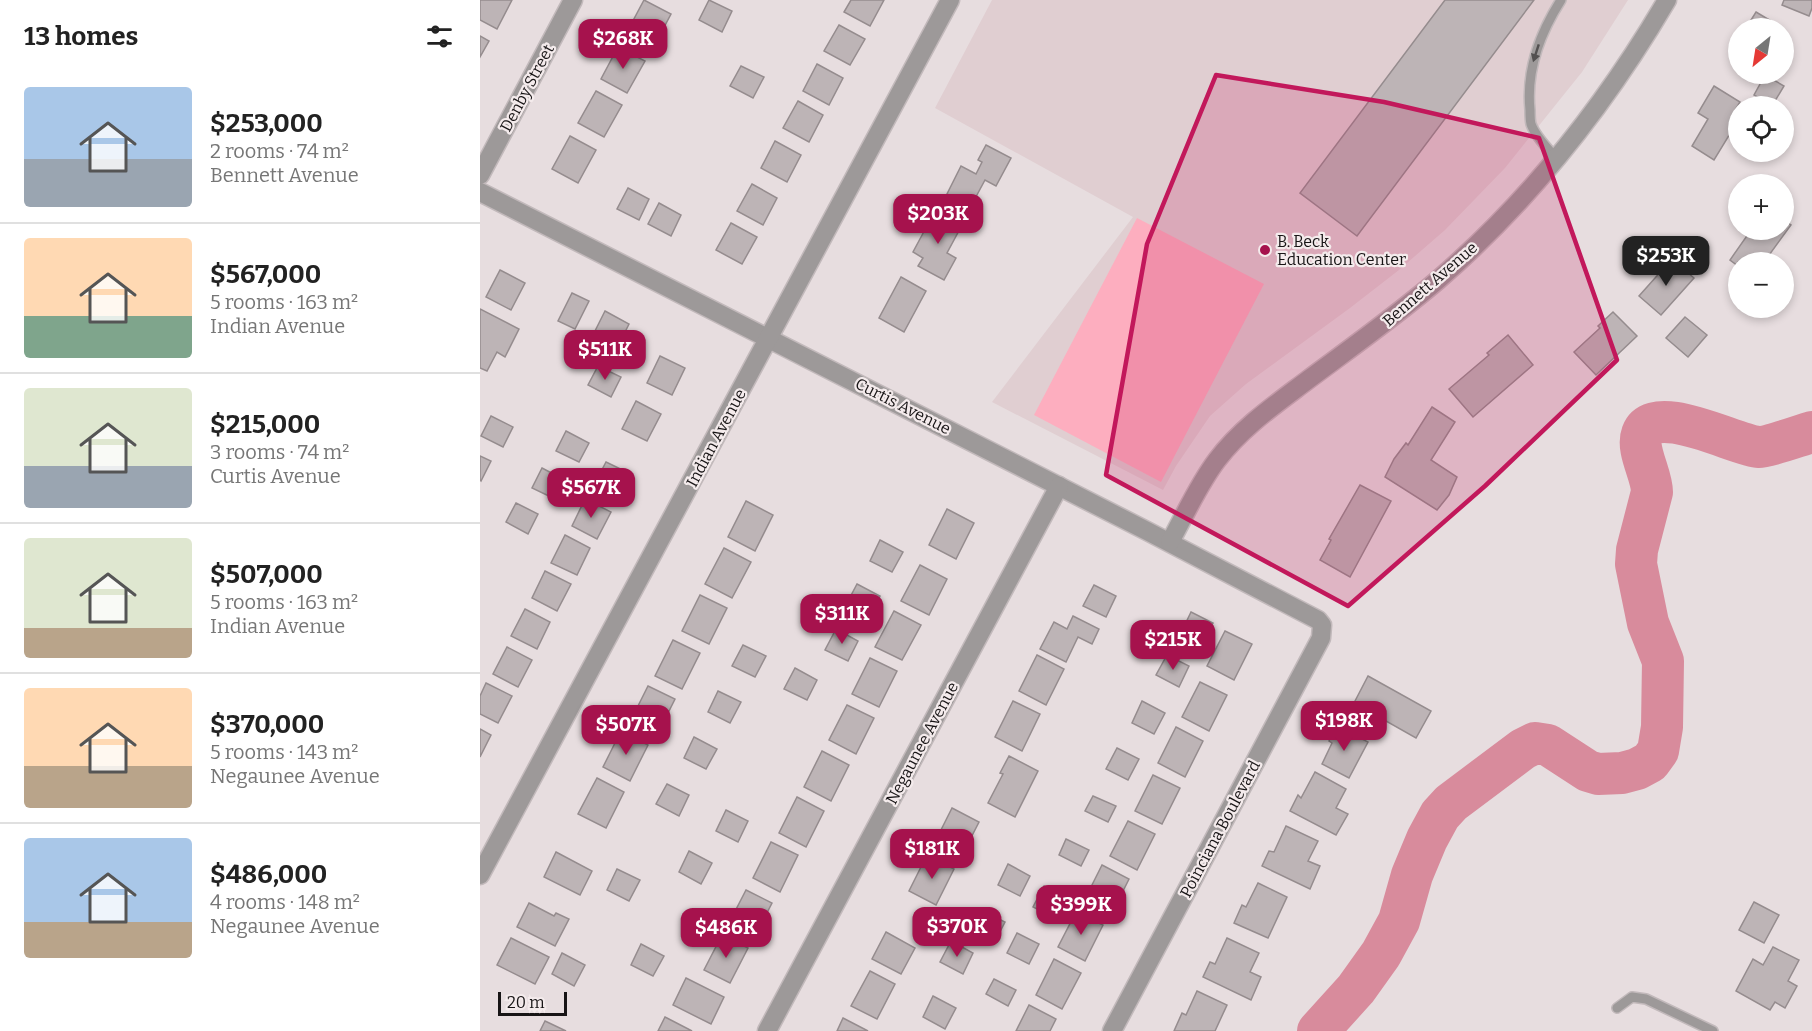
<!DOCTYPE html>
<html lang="en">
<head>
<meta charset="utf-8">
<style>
  body { margin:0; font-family:Bitter,serif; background:#f2f2f2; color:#222; height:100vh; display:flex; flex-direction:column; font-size:22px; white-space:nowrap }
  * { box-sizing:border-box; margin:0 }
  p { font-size:20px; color:#767676 }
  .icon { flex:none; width:33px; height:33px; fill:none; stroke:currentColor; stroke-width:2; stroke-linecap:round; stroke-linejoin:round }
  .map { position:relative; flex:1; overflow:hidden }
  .side { display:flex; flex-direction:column; background:#fff; width:480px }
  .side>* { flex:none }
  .needle { width:39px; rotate:210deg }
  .tools { position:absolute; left:1248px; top:18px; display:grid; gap:12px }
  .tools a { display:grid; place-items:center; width:66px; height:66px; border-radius:50%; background:#fff; box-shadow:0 3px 9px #0003; font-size:30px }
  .scale { position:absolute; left:18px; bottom:15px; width:69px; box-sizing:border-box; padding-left:6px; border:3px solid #171415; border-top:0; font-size:16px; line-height:21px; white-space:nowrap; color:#171415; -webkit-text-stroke:4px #f4ebec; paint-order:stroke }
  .price { position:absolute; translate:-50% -51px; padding:0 14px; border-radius:12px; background:#a6124d; color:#fff; font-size:20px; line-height:39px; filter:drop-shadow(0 2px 3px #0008) }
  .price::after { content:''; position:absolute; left:50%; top:36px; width:18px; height:14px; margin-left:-9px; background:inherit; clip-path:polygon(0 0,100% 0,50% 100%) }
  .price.active { background:#222; color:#fff }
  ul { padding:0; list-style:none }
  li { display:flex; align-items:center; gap:18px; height:150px; padding:0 24px }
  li+li { border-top:2px solid #e0e0e0 }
  li span { display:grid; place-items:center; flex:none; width:168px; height:120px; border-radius:6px; color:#555 }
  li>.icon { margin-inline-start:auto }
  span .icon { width:72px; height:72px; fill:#fffc; stroke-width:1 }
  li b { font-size:26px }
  h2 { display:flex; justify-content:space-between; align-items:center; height:72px; padding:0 24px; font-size:26px }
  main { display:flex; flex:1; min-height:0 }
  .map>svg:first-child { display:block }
</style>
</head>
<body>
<main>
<section class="side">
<h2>13 homes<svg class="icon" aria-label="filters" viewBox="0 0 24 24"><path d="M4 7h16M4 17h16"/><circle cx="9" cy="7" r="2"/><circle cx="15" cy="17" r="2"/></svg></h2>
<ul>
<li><span style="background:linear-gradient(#a9c7e8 60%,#9aa5b1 0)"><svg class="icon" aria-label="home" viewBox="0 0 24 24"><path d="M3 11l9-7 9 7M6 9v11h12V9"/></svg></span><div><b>$253,000</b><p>2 rooms · 74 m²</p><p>Bennett Avenue</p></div></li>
<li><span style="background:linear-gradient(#ffd9b3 65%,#7fa58c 0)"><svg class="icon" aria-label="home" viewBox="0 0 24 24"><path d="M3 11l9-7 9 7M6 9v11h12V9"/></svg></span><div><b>$567,000</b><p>5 rooms · 163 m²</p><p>Indian Avenue</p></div></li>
<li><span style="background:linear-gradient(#dfe7d0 65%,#9aa5b1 0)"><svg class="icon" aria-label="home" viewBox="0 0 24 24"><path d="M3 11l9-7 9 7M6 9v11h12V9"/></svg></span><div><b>$215,000</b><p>3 rooms · 74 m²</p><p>Curtis Avenue</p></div></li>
<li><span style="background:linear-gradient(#dfe7d0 75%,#b9a48a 0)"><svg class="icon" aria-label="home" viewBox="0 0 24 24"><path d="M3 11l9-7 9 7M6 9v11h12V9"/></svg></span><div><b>$507,000</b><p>5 rooms · 163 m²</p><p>Indian Avenue</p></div></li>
<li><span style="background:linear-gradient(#ffd9b3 65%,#b9a48a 0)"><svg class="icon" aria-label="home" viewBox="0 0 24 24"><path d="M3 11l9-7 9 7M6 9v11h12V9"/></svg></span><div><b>$370,000</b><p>5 rooms · 143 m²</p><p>Negaunee Avenue</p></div></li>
<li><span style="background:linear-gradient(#a9c7e8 70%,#b9a48a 0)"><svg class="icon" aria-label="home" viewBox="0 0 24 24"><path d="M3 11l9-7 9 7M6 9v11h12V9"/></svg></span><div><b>$486,000</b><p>4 rooms · 148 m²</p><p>Negaunee Avenue</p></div></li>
</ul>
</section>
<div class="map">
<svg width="1332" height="1031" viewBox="0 0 1332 1031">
  <rect width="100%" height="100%" fill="#e7dddf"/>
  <!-- built -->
  <path fill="#e0ced1" d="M512,0H1148L1102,72L1025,168L965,230L919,270L870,308L766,384L730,416L696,466L683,490L512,402L653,217L455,108Z"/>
  <!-- green -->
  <path fill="#fdaebf" d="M657,218L784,284L681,482L554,415Z"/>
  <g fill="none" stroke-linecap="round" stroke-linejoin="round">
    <!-- river -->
    <path stroke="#d88b9c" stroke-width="42" d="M838,1031L876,989L901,954L919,921L932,875L947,839L960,815L971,803L1043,749L1055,743L1068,745L1108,771L1118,774L1142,773L1157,769L1170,762L1178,751L1182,727L1183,661L1168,623L1156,564L1157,550L1172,492C1172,475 1156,450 1162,434C1174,401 1257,446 1279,447C1289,447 1321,435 1332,432"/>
  </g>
  <!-- building -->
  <g fill="#bdb4b6" stroke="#958c8e" stroke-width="1.5">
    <path d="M0,0H32L17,29L0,20Z"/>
    <path d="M164,0L191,14L174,46L147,32Z"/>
    <path d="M229,0L252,11L242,32L219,20Z"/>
    <path d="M371,0H404L390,26L364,12Z"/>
    <path d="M965,0H1054L877,236L820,193Z"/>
    <path d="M1304,0H1332V8L1329,16L1302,5Z"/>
    <path d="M1276,12L1298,25L1297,28H1266Z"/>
    <path d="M359,25L385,39L370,65L344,51Z"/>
    <path d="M0,36L9,41L0,57Z"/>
    <path d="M138,47L165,61L147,93L121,79Z"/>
    <path d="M337,64L363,78L349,105L323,91Z"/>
    <path d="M261,66L284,77L273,98L250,86Z"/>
    <path d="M1285,75L1304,86L1292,106L1274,95Z"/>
    <path d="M1234,86L1260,102L1251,117L1258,121V131L1256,135L1251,132L1234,160L1212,146L1228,119L1218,113Z"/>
    <path d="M116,91L142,105L124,137L98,123Z"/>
    <path d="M318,101L343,115L329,142L303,128Z"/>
    <path d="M90,136L116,150L98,183L72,169Z"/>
    <path d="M295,141L321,155L307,182L281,168Z"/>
    <path d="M506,145L531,158L516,186L505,180L491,206L467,194L481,166L496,174L502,162L498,160Z"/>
    <path d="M272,184L297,198L283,225L257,211Z"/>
    <path d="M148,188L169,199L159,220L137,209Z"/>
    <path d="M179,203L201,215L191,236L168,224Z"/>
    <path d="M455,211L482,225L467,253L476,258L464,280L438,266L443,258L433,252Z"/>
    <path d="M1304,220L1311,225L1284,262H1258V266L1250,260L1271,230H1304Z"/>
    <path d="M251,223L277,237L262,264L236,250Z"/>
    <path d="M1192,259L1214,278L1181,315L1159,296Z"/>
    <path d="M20,270L45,283L31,310L6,297Z"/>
    <path d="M421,277L446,291L424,332L399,318Z"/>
    <path d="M92,293L109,301L95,329L78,321Z"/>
    <path d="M0,309L39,329L25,357L17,352L7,371L0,368Z"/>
    <path d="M125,311L149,324L135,352L111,339Z"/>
    <path d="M1133,312L1157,336L1116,375L1094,352L1120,328L1118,326Z"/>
    <path d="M1205,317L1227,335L1208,357L1186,338Z"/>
    <path d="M1028,335L1053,365L993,417L969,389L1009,355L1007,353Z"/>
    <path d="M180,356L205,368L192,395L167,383Z"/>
    <path d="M118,366L141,377L131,397L108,385Z"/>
    <path d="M156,401L181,414L167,441L142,429Z"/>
    <path d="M952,407L975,422L951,460L977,477L969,495L957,510L905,477L914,459L926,443L928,445Z"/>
    <path d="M11,416L33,427L23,447L1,436Z"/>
    <path d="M86,431L109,443L99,462L76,451Z"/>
    <path d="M0,456L11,461L1,481L0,480Z"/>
    <path d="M126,462L151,474L137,501L112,489Z"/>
    <path d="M62,468L85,480L75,499L52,488Z"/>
    <path d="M880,485L911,501L870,577L840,560L851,540L849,539Z"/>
    <path d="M105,499L131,512L117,539L92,526Z"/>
    <path d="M266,501L293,515L275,551L248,537Z"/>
    <path d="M36,503L58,514L48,534L26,522Z"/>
    <path d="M467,509L494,523L476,559L449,545Z"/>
    <path d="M85,535L110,548L97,575L71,563Z"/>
    <path d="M400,540L423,552L412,572L390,561Z"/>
    <path d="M244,548L271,562L252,598L225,584Z"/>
    <path d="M440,565L467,579L449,615L421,601Z"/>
    <path d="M65,571L91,584L77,611L52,598Z"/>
    <path d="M377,584L400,596L389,617L366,605Z"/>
    <path d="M614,585L636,596L626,617L603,606Z"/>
    <path d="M220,595L247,608L229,644L202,631Z"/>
    <path d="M45,609L70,622L57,649L31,636Z"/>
    <path d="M414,611L441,625L422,660L395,647Z"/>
    <path d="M711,612L733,623L721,646L700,635Z"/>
    <path d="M593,616L619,629L612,644L598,637L586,662L560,649L574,622L587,629Z"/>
    <path d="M356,629L378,641L368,661L345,650Z"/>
    <path d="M745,631L772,644L754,680L727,666Z"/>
    <path d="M193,640L220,653L202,689L175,676Z"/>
    <path d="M263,645L286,656L275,677L252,666Z"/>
    <path d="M27,647L52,660L38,687L13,674Z"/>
    <path d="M557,655L584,669L566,705L539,691Z"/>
    <path d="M687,655L709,666L699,687L676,675Z"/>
    <path d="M390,658L417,671L399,707L372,694Z"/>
    <path d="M315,668L337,680L327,700L304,689Z"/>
    <path d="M888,676L951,711L936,738L874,703Z"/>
    <path d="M720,682L747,695L729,731L702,717Z"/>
    <path d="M6,683L32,696L18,723L0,714V696Z"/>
    <path d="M168,686L195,699L177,735L150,722Z"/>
    <path d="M238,691L261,702L250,723L228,712Z"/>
    <path d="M533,701L560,714L542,751L515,737Z"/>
    <path d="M662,701L685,713L674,734L652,723Z"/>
    <path d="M367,705L394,718L376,754L349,740Z"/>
    <path d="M857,726L888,742L869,778L842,764L852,743L849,741Z"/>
    <path d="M696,727L723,741L705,777L678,763Z"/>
    <path d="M0,729L11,735L0,757Z"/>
    <path d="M141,731L168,745L150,781L123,767Z"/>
    <path d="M214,737L237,749L226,769L204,758Z"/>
    <path d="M637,748L659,759L648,780L626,769Z"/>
    <path d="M342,751L369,765L351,801L324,787Z"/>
    <path d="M529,756L558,771L535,817L508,803L523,774L520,773Z"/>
    <path d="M835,772L866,789L856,808L868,814L856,835L810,811L818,795L821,798Z"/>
    <path d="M673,775L700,788L682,824L655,811Z"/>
    <path d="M117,778L144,792L126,828L98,814Z"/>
    <path d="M187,784L209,795L199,816L176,804Z"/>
    <path d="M613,796L636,806L628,822L605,811Z"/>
    <path d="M317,797L344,811L326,847L299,833Z"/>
    <path d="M472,808L499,822L481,857L454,844Z"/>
    <path d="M246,810L268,821L258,842L236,831Z"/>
    <path d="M648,821L675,834L657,870L630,856Z"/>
    <path d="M806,826L838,841L828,861L840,866L830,889L782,866L789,851L794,852Z"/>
    <path d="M586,839L609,850L601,866L579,855Z"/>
    <path d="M291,842L318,855L300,892L273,878Z"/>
    <path d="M209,851L232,863L221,884L199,872Z"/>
    <path d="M76,852L112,871L100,895L64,877Z"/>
    <path d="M447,855L474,869L456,905L429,891Z"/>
    <path d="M528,864L550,876L540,896L518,885Z"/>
    <path d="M622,865L649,879L631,915L604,901Z"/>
    <path d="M137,869L160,880L149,901L127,890Z"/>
    <path d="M778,883L807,897L788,938L754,923L762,905L766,907Z"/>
    <path d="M564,886L586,898L575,918L553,907Z"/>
    <path d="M266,890L292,903L274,938L248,925Z"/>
    <path d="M1274,902L1299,915L1284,943L1259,930Z"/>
    <path d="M49,903L74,916L76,913L89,919L75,946L37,927Z"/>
    <path d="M503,911L525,922L514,943L492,932Z"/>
    <path d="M596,912L623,925L605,961L578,947Z"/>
    <path d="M406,932L435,948L421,974L392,959Z"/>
    <path d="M537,933L559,944L549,964L527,953Z"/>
    <path d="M242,935L268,948L250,983L224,970Z"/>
    <path d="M31,938L69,957L55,984L17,965Z"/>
    <path d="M747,938L779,953L770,972L781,977L771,1000L723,977L730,962L735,964Z"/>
    <path d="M471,941L493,953L483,974L460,962Z"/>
    <path d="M161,944L184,956L173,976L151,965Z"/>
    <path d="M1293,947L1319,960L1308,981L1317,986L1305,1008L1295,1002L1290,1010L1256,991L1273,959L1283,965Z"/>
    <path d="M82,953L105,965L94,986L72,974Z"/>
    <path d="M574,959L601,973L582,1009L556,995Z"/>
    <path d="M390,971L415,984L397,1019L371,1006Z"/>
    <path d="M206,978L244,997L231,1024L193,1005Z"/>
    <path d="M514,979L536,990L528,1006L506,994Z"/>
    <path d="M717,991L747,1005L735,1031H694L702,1013L706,1015Z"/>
    <path d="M453,996L476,1008L465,1029L443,1017Z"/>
    <path d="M549,1005L576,1019L570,1031H536Z"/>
    <path d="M185,1017L212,1031H178Z"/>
    <path d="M363,1018L388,1031H357Z"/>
    <path d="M65,1021L86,1031H60Z"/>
  </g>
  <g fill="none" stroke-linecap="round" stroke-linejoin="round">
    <defs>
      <g id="lane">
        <path d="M1076,158C1068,149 1055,136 1051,124C1050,120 1050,115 1050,110C1046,71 1060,33 1081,0"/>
        <path d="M1137,1008L1152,997L1166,999L1233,1031"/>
      </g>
      <g id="street">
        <path d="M0,175L93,0"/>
        <path d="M0,192L667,531L838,620L842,625L841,638L632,1031"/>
        <path d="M690,542C705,515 718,485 737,460C762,427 796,404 829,379C872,347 917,315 958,280C1049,201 1126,104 1187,0"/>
        <path d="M0,875L470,0"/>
        <path d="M287,1031L579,486"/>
      </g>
    </defs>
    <!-- lane casing -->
    <use href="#lane" stroke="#c2b9bb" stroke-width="12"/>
    <!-- street casing -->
    <use href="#street" stroke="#c2b9bb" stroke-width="21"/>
    <!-- lane -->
    <use href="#lane" stroke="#9d9999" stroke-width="9"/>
    <!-- street -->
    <use href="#street" stroke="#9d9999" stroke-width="18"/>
  </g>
  <!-- one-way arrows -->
  <defs><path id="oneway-solid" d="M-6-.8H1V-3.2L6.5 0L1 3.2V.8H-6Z" transform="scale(1.5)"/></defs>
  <use fill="#535050" href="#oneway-solid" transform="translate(1056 53) rotate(108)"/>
  <!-- marked area -->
  <path fill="#c2185b" fill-opacity="0.2" stroke="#c2185b" stroke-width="4.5" stroke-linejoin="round" d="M736,75L904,102L1059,138L1137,360L1005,486L868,606L626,475L667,244Z"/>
  <!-- markers -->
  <circle fill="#a6124d" stroke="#f4ebec" stroke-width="2" cx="785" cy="250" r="6"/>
  <g text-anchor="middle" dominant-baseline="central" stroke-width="4.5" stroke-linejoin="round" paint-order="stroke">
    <!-- street labels -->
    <g font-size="16" fill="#171415" stroke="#f4ebec">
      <text transform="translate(47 88) rotate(-62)">Denby Street</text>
      <text transform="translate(950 284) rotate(-41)">Bennett Avenue</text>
      <text transform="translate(423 406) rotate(27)">Curtis Avenue</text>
      <text transform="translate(236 438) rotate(-62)">Indian Avenue</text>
      <text transform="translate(442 743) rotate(-62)">Negaunee Avenue</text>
      <text transform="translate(740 829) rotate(-62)">Poinciana Boulevard</text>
    </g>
    <!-- poi labels -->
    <g font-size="16" fill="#171415" stroke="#f4ebec" text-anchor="start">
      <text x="797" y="241">B. Beck<tspan x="797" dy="18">Education Center</tspan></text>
    </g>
  </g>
</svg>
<div class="tools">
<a><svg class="needle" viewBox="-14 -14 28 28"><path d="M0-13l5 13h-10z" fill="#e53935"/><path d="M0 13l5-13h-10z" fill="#767676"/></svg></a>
<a><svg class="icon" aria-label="locate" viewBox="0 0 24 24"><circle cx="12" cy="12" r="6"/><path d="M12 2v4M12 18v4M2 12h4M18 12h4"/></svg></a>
<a>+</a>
<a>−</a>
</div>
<div class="scale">20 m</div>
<b class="price" style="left:143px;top:70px">$268K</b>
<b class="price" style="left:458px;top:245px">$203K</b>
<b class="price active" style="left:1186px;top:287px">$253K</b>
<b class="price" style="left:125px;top:381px">$511K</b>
<b class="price" style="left:111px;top:519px">$567K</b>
<b class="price" style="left:362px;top:645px">$311K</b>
<b class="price" style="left:693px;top:671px">$215K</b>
<b class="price" style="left:864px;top:752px">$198K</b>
<b class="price" style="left:146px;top:756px">$507K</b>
<b class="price" style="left:452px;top:880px">$181K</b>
<b class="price" style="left:601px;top:936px">$399K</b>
<b class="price" style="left:477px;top:958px">$370K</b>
<b class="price" style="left:246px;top:959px">$486K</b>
</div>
</main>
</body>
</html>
